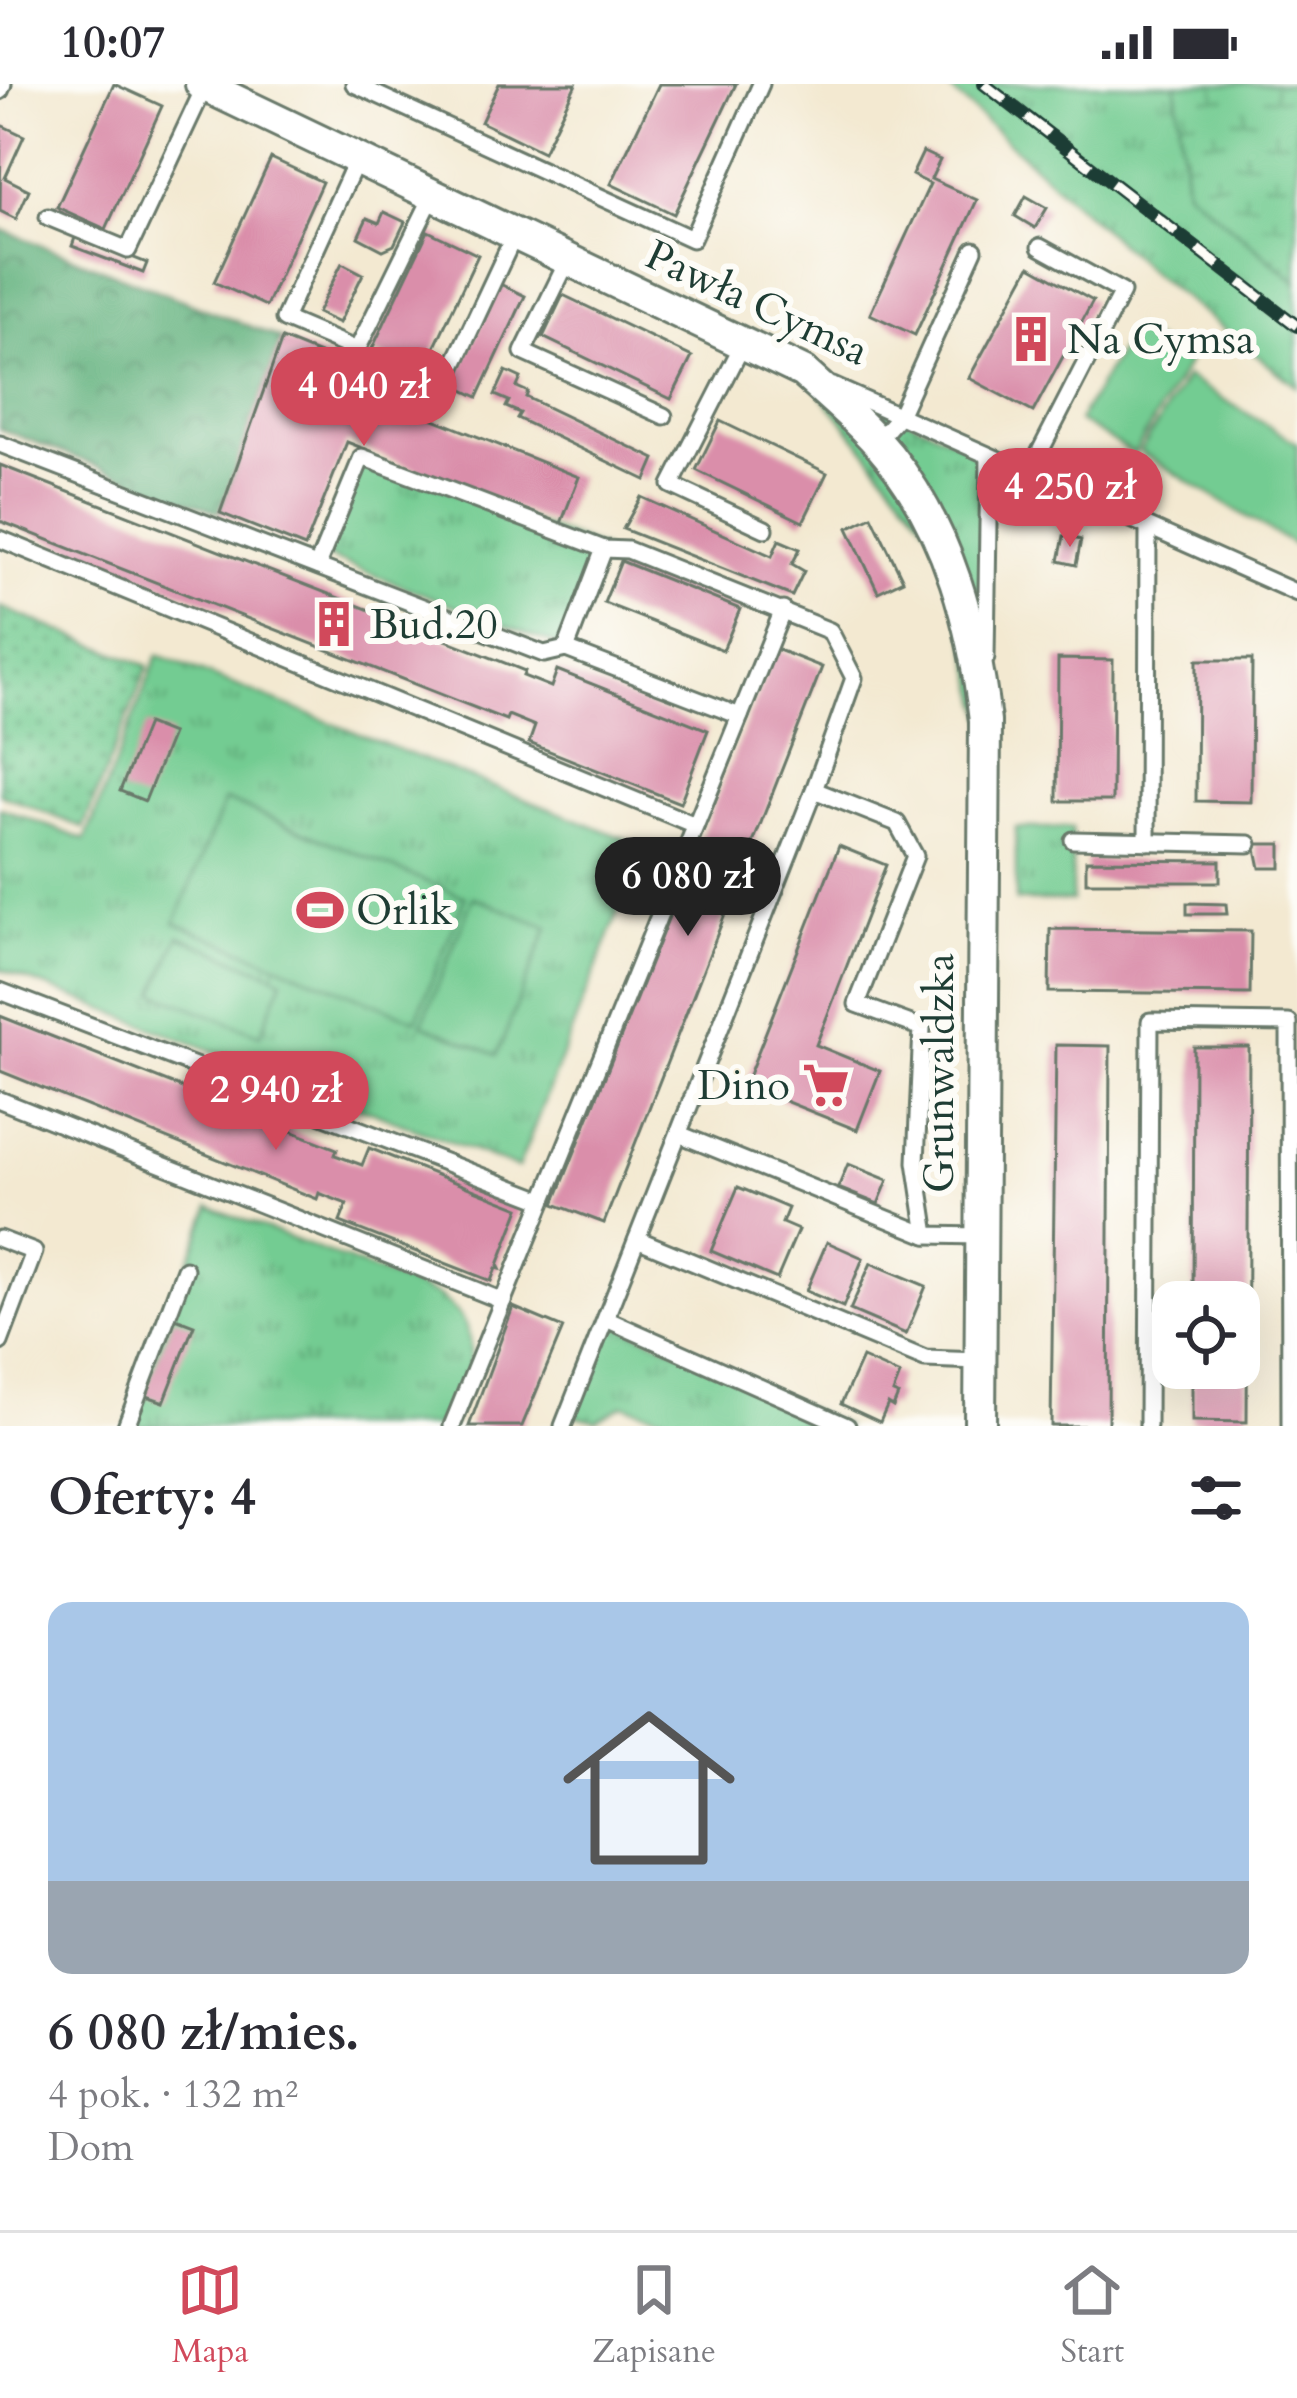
<!DOCTYPE html>
<html lang="pl">
<head>
<meta charset="utf-8">
<style>
  body { margin:0; font-family:Cardo,serif; background:#f7f7f7; color:#2b2b33; height:100vh; display:flex; flex-direction:column; font-size:45px; white-space:nowrap }
  * { box-sizing:border-box; margin:0 }
  p { font-size:39px; color:#7c7c81 }
  .icon { flex:none; width:66px; height:66px; fill:none; stroke:currentColor; stroke-width:2; stroke-linecap:round; stroke-linejoin:round }
  .map { position:relative; height:1342px; overflow:hidden }
  .sheet { display:flex; flex-direction:column; background:#fff; flex:1 }
  .sheet>* { flex:none }
  .fabs { position:absolute; left:1152px; top:1197px; display:grid; gap:24px }
  .fabs a { display:grid; place-items:center; width:108px; height:108px; border-radius:24px; background:#fff; box-shadow:0 12px 48px #0002; font-size:60px }
  .price { position:absolute; translate:-50% -102px; padding:0 27px; border-radius:42px; background:#d1495b; color:#fff; font-size:39px; line-height:78px; filter:drop-shadow(0 3px 6px #0008) }
  .price::after { content:''; position:absolute; left:50%; top:72px; width:36px; height:27px; margin-left:-18px; background:inherit; clip-path:polygon(0 0,100% 0,50% 100%) }
  .price.current { background:#222; color:#fff }
  ul { padding:0; list-style:none }
  li { display:grid; align-content:center; gap:24px; height:636px; padding:0 48px }
  li+li { border-top:3px solid #e1e1e2 }
  li span { display:grid; place-items:center; height:372px; border-radius:24px; color:#555 }
  li>.icon { margin-inline-start:auto }
  span .icon { width:216px; height:216px; fill:#fffc; stroke-width:1 }
  li b { font-size:51px }
  h2 { display:flex; justify-content:space-between; align-items:center; height:144px; padding:0 48px; font-size:51px }
  .status { display:flex; justify-content:space-between; align-items:center; height:84px; padding:0 60px; background:#fff; direction:ltr }
  .status svg { height:33px; fill:currentColor }
  .dock { display:flex; justify-content:space-around; align-items:center; height:168px; border-top:3px solid #e1e1e2; background:#fff; font-size:33px; color:#7c7c81 }
  .dock a { display:grid; justify-items:center; gap:6px }
  .dock .current { color:#d1495b }
  .map>svg:first-child { display:block }
</style>
</head>
<body>
<div class="status"><b>10:07</b><svg viewBox="0 0 49 12"><path d="M0 12V9h3v3zM5 12V6h3v6zM10 12V3h3v9zM15 12V0h3v12zM26 1h20v11H26zM47 4h2v5h-2z"/></svg></div>
<div class="map">
<svg width="1297" height="1342" viewBox="0 0 1297 1342">
  <defs>
    <pattern id="grass-tufts" width="24" height="20" patternUnits="userSpaceOnUse" patternTransform="scale(3)"><rect width="24" height="20" fill="#73cc92"/><path d="M3 7l-1-3M5 7V3M7 7l1-3M15 17l-1-3M17 17v-4M19 17l1-3" fill="none" stroke="#5ea778"/></pattern>
    <pattern id="forest-crowns" width="20" height="18" patternUnits="userSpaceOnUse" patternTransform="scale(3)"><rect width="20" height="18" fill="#5eb07c"/><path d="M2 6a3 3 0 1 1 6 0M12 15a3 3 0 1 1 6 0" fill="none" stroke="#4d9066"/></pattern>
    <pattern id="wetland-marsh" width="20" height="14" patternUnits="userSpaceOnUse" patternTransform="scale(3)"><rect width="20" height="14" fill="#73cc92"/><path d="M1 5h8M5 5V1M11 12h8M15 12V8" fill="none" stroke="#5ea778"/></pattern>
    <pattern id="park-dots" width="8" height="8" patternUnits="userSpaceOnUse" patternTransform="scale(3)"><rect width="8" height="8" fill="#73cc92"/><path d="M2 2h.1M6 6h.1" fill="none" stroke="#5ea778" stroke-width="1.8" stroke-linecap="round"/></pattern>
  </defs>
  <rect width="100%" height="100%" fill="#fdfcf7"/>
  <filter id="ink" filterUnits="userSpaceOnUse"><feTurbulence type="fractalNoise" baseFrequency=".00833" numOctaves="2"/><feDisplacementMap in="SourceGraphic" scale="24" xChannelSelector="R" yChannelSelector="G"/><feConvolveMatrix kernelMatrix="1 2 1 2 8 2 1 2 1" color-interpolation-filters="sRGB"/></filter>
  <filter id="wash" filterUnits="userSpaceOnUse"><feTurbulence type="fractalNoise" baseFrequency=".004" numOctaves="4" result="noise"/><feDisplacementMap in="SourceGraphic" scale="48" xChannelSelector="R" yChannelSelector="G"/><feGaussianBlur stdDeviation="2.7" result="paint"/><feColorMatrix in="noise" values="0 0 0 0 0 0 0 0 0 0 0 0 0 0 0 0 0 1.4 0 .05"/><feComposite in="paint" operator="in"/></filter>
  <g filter="url(#wash)">
    <rect width="100%" height="100%" fill="#f3e9d1"/>
    <!-- grass -->
    <g fill="url(#grass-tufts)" stroke="#498463" stroke-width="3">
      <path d="M944,0H1176L1186,105L1297,198V303L1152,189Z"/>
      <path d="M803,288L989,372L985,637L945,464Z"/>
      <path d="M362,373L604,465L566,565L322,471Z"/>
      <path d="M158,571L644,762L518,1084L0,885V724L85,756Z"/>
      <rect x="1016" y="744" width="56" height="73"/>
      <path d="M210,1123L439,1212C446,1219 456,1226 461,1234C481,1264 464,1312 452,1342H126Z"/>
      <path d="M606,1235L847,1342H698L623,1321L596,1337L569,1330Z"/>
    </g>
    <!-- forest -->
    <path fill="url(#forest-crowns)" stroke="#3e7658" stroke-width="3" d="M0,145L282,255L220,429L0,345Z"/>
    <!-- wetland -->
    <path fill="url(#wetland-marsh)" stroke="#498463" stroke-width="3" d="M1176,0H1297V198L1186,105Z"/>
    <!-- park -->
    <path fill="url(#park-dots)" stroke="#498463" stroke-width="3" d="M0,523L148,582L83,744L0,710Z"/>
    <!-- pitch -->
    <g fill="#73cc92" stroke="#498463" stroke-width="3">
      <path d="M1133,244L1189,277L1134,370L1078,337Z"/>
      <path d="M1186,293L1297,359V463L1140,368Z"/>
      <path d="M225,716L465,813L416,936L175,839Z"/>
      <path d="M473,813L548,843L497,971L422,940Z"/>
      <path d="M179,852L283,895L260,951L155,909Z"/>
    </g>
    <g id="blocks">
      <!-- building -->
      <g fill="#da8eaa">
        <path d="M114,0L162,22L106,145L57,123Z"/>
        <path d="M499,0H576L543,68L481,38Z"/>
        <path d="M659,0H736L674,130L611,100Z"/>
        <path d="M1,41L24,52L5,94L29,106L16,135L0,127Z"/>
        <path d="M923,68L940,76L931,95L977,116L915,251L870,230L930,100L912,91Z"/>
        <path d="M271,74L322,98L266,222L214,198Z"/>
        <path d="M1026,112L1047,124L1035,144L1015,132Z"/>
        <path d="M384,128L405,138L394,161L383,166L358,153L367,134L379,139Z"/>
        <path d="M428,147L478,171L422,290L371,267Z"/>
        <path d="M76,151L147,179L143,189L72,162Z"/>
        <path d="M342,179L363,190L339,239L317,229Z"/>
        <path d="M1030,182L1093,217L1033,328L969,294Z"/>
        <path d="M500,200L525,212L478,313L453,301Z"/>
        <path d="M563,211L692,273L671,315L543,253Z"/>
        <path d="M282,255L374,292L368,309L579,393L560,442L347,358L305,463L220,429Z"/>
        <path d="M506,287L521,294L517,303L528,308L526,313L655,375L646,396L517,334L520,329L506,323L509,317L495,311Z"/>
        <path d="M720,337L827,389L803,438L696,386Z"/>
        <path d="M0,381L525,587L523,592L551,603L557,586L708,646L680,719L529,659L535,642L508,631L506,636L0,437Z"/>
        <path d="M641,413L772,472L779,456L800,465L792,480L804,487L792,512L623,445Z"/>
        <path d="M872,432L903,496L878,508L848,444Z"/>
        <path d="M1064,452L1081,456L1076,481L1059,477Z"/>
        <path d="M621,477L740,525L723,566L604,519Z"/>
        <path d="M776,565L822,583L604,1139L554,1120Z"/>
        <path d="M1058,575L1113,576L1112,717H1057Z"/>
        <path d="M1197,576H1252L1251,718L1196,717Z"/>
        <path d="M147,640L172,650L145,717L120,707Z"/>
        <path d="M1255,760H1281V784H1260Z"/>
        <path d="M839,762L886,781L816,961L880,987L857,1046L745,1001Z"/>
        <path d="M1086,776L1220,777V798H1086Z"/>
        <path d="M1187,819L1226,820L1227,830H1187Z"/>
        <path d="M1050,845L1251,847L1250,910L1049,908Z"/>
        <path d="M0,932L337,1065L335,1071L362,1081L369,1064L520,1124L498,1181L500,1185L496,1184L491,1197L340,1138L347,1120L319,1109L317,1115L0,987Z"/>
        <path d="M1056,961L1110,962L1108,1342H1051Z"/>
        <path d="M1194,963H1249L1247,1338L1192,1337V1284H1239V1218H1193Z"/>
        <path d="M848,1080L888,1096L878,1120L838,1104Z"/>
        <path d="M738,1103L788,1124L782,1139L798,1146L777,1195L711,1167Z"/>
        <path d="M827,1158L863,1174L843,1223L806,1207Z"/>
        <path d="M871,1179L926,1202L906,1250L850,1226Z"/>
        <path d="M513,1223L563,1244L522,1342H469Z"/>
        <path d="M173,1233L194,1241L164,1318L144,1311Z"/>
        <path d="M862,1274L900,1291L893,1309L898,1311L893,1323L888,1320L880,1338L841,1320Z"/>
      </g>
    </g>
  </g>
  <g filter="url(#ink)">
    <use href="#blocks" fill-opacity="0" stroke="#69796b" stroke-width="3"/>
    <g fill="none" stroke-linecap="round" stroke-linejoin="round">
      <defs>
        <g id="service">
          <path d="M354,0L692,155L761,0"/>
          <path d="M0,7L3,0"/>
          <path d="M357,75L284,235L357,266L433,111"/>
          <path d="M48,133L128,166L205,2"/>
          <path d="M568,176L523,268L664,332"/>
          <path d="M743,260L671,401L765,445"/>
          <path d="M444,302L515,150"/>
          <path d="M833,302L1297,509"/>
          <path d="M876,358L899,332L974,166"/>
          <path d="M0,360L544,570L566,565L740,632"/>
          <path d="M1029,389L1122,208L1040,163"/>
          <path d="M0,455L695,741"/>
          <path d="M317,482L362,373L604,465L628,466L830,547L854,594L814,706L563,1342"/>
          <path d="M566,565L604,465"/>
          <path d="M986,574L989,372"/>
          <path d="M814,706L897,739L915,772L857,920L922,944L916,1078L927,1151"/>
          <path d="M1073,756L1249,760"/>
          <path d="M1147,758L1148,443"/>
          <path d="M0,907L543,1116"/>
          <path d="M0,1016L503,1217"/>
          <path d="M679,1050L927,1151L980,1152"/>
          <path d="M0,1155L34,1168L0,1258"/>
          <path d="M637,1155L925,1275L979,1277"/>
          <path d="M606,1235L847,1342"/>
          <path d="M126,1342L185,1185"/>
          <path d="M452,1342L783,526"/>
          <path d="M1148,1342L1150,937L1289,939L1290,1342"/>
        </g>
        <path id="minor" d="M201,0L803,288C833,315 864,341 889,372C949,447 974,543 985,637L980,1342"/>
      </defs>
      <!-- service casing -->
      <use href="#service" stroke="#69796b" stroke-width="21"/>
      <!-- minor casing -->
      <use href="#minor" stroke="#69796b" stroke-width="36"/>
      <!-- service -->
      <use href="#service" stroke="#fff" stroke-width="15"/>
      <!-- minor -->
      <use href="#minor" stroke="#fff" stroke-width="30"/>
      <defs>
        <path id="rail" d="M984,0L1297,242"/>
      </defs>
      <!-- rail casing -->
      <use href="#rail" stroke="#1f3d34" stroke-width="14"/>
      <!-- rail -->
      <use href="#rail" stroke="#fdfcf7" stroke-width="9" stroke-dasharray="27" stroke-linecap="butt"/>
    </g>
  </g>
  <!-- icons -->
  <defs>
    <symbol id="building-bare" viewBox="-9 -9 18 18"><path d="M-4-6H4V6H1V3H-1V6H-4ZM-2.5-4.3h1.7v1.8h-1.7ZM.8-4.3h1.7v1.8H.8ZM-2.5-1h1.7V.8h-1.7ZM.8-1h1.7V.8H.8Z" fill="#d1495b" stroke="#fdfcf7" stroke-width="2.5" paint-order="stroke"/></symbol>
    <symbol id="stadium-bare" viewBox="-9 -9 18 18"><path d="M0-5a6.5 5 0 1 0 0 10a6.5 5 0 1 0 0-10ZM-3.5-1.8h7v3.6h-7Z" fill="#d1495b" stroke="#fdfcf7" stroke-width="2.5" paint-order="stroke"/></symbol>
    <symbol id="supermarket-bare" viewBox="-9 -9 18 18"><path d="M-6-5.5h2.5l.6 2H6L4.5 2H-2.5L-4.4-4H-6ZM-1.5 3.2a1.3 1.3 0 1 0 .1 0ZM3 3.2a1.3 1.3 0 1 0 .1 0Z" fill="#d1495b" stroke="#fdfcf7" stroke-width="2.5" paint-order="stroke"/></symbol>
  </defs>
  <g fill-rule="evenodd">
    <use href="#building-bare" x="998" y="222" width="66" height="66"/>
    <use href="#building-bare" x="301" y="507" width="66" height="66"/>
    <use href="#stadium-bare" x="287" y="793" width="66" height="66"/>
    <use href="#supermarket-bare" x="793" y="968" width="66" height="66"/>
  </g>
  <g text-anchor="middle" dominant-baseline="central" stroke-width="12" stroke-linejoin="round" paint-order="stroke">
    <!-- street labels -->
    <g font-size="42" fill="#1f3d34" stroke="#fdfcf7">
      <text transform="translate(757 219) rotate(25)">Pawła Cymsa</text>
      <text transform="translate(939 989) rotate(-90)">Grunwaldzka</text>
    </g>
    <!-- poi labels -->
    <g font-size="42" fill="#1f3d34" stroke="#fdfcf7" text-anchor="start">
      <text x="1067" y="255">Na Cymsa</text>
      <text x="370" y="540">Bud.20</text>
      <text x="356" y="826">Orlik</text>
      <text x="790" y="1001" text-anchor="end">Dino</text>
    </g>
  </g>
</svg>
<div class="fabs">
<a><svg class="icon" aria-label="locate" viewBox="0 0 24 24"><circle cx="12" cy="12" r="6"/><path d="M12 2v4M12 18v4M2 12h4M18 12h4"/></svg></a>
</div>
<b class="price" style="left:364px;top:365px">4 040 zł</b>
<b class="price" style="left:1070px;top:466px">4 250 zł</b>
<b class="price current" style="left:688px;top:855px">6 080 zł</b>
<b class="price" style="left:276px;top:1069px">2 940 zł</b>
</div>
<section class="sheet">
<h2>Oferty: 4<svg class="icon" aria-label="filters" viewBox="0 0 24 24"><path d="M4 7h16M4 17h16"/><circle cx="9" cy="7" r="2"/><circle cx="15" cy="17" r="2"/></svg></h2>
<ul>
<li><span style="background:linear-gradient(#a9c7e8 75%,#9aa5b1 0)"><svg class="icon" aria-label="home" viewBox="0 0 24 24"><path d="M3 11l9-7 9 7M6 9v11h12V9"/></svg></span><div><b>6 080 zł/mies.</b><p>4 pok. · 132 m²</p><p>Dom</p></div></li>
</ul>
</section>
<nav class="dock">
<a class="current"><svg class="icon" aria-label="map" viewBox="0 0 24 24"><path d="M3 6l6-2 6 2 6-2v14l-6 2-6-2-6 2zM9 4v14M15 6v14"/></svg>Mapa</a>
<a><svg class="icon" aria-label="saved" viewBox="0 0 24 24"><path d="M7 4h10v16l-5-4-5 4z"/></svg>Zapisane</a>
<a><svg class="icon" aria-label="home" viewBox="0 0 24 24"><path d="M3 11l9-7 9 7M6 9v11h12V9"/></svg>Start</a>
</nav>
</body>
</html>
